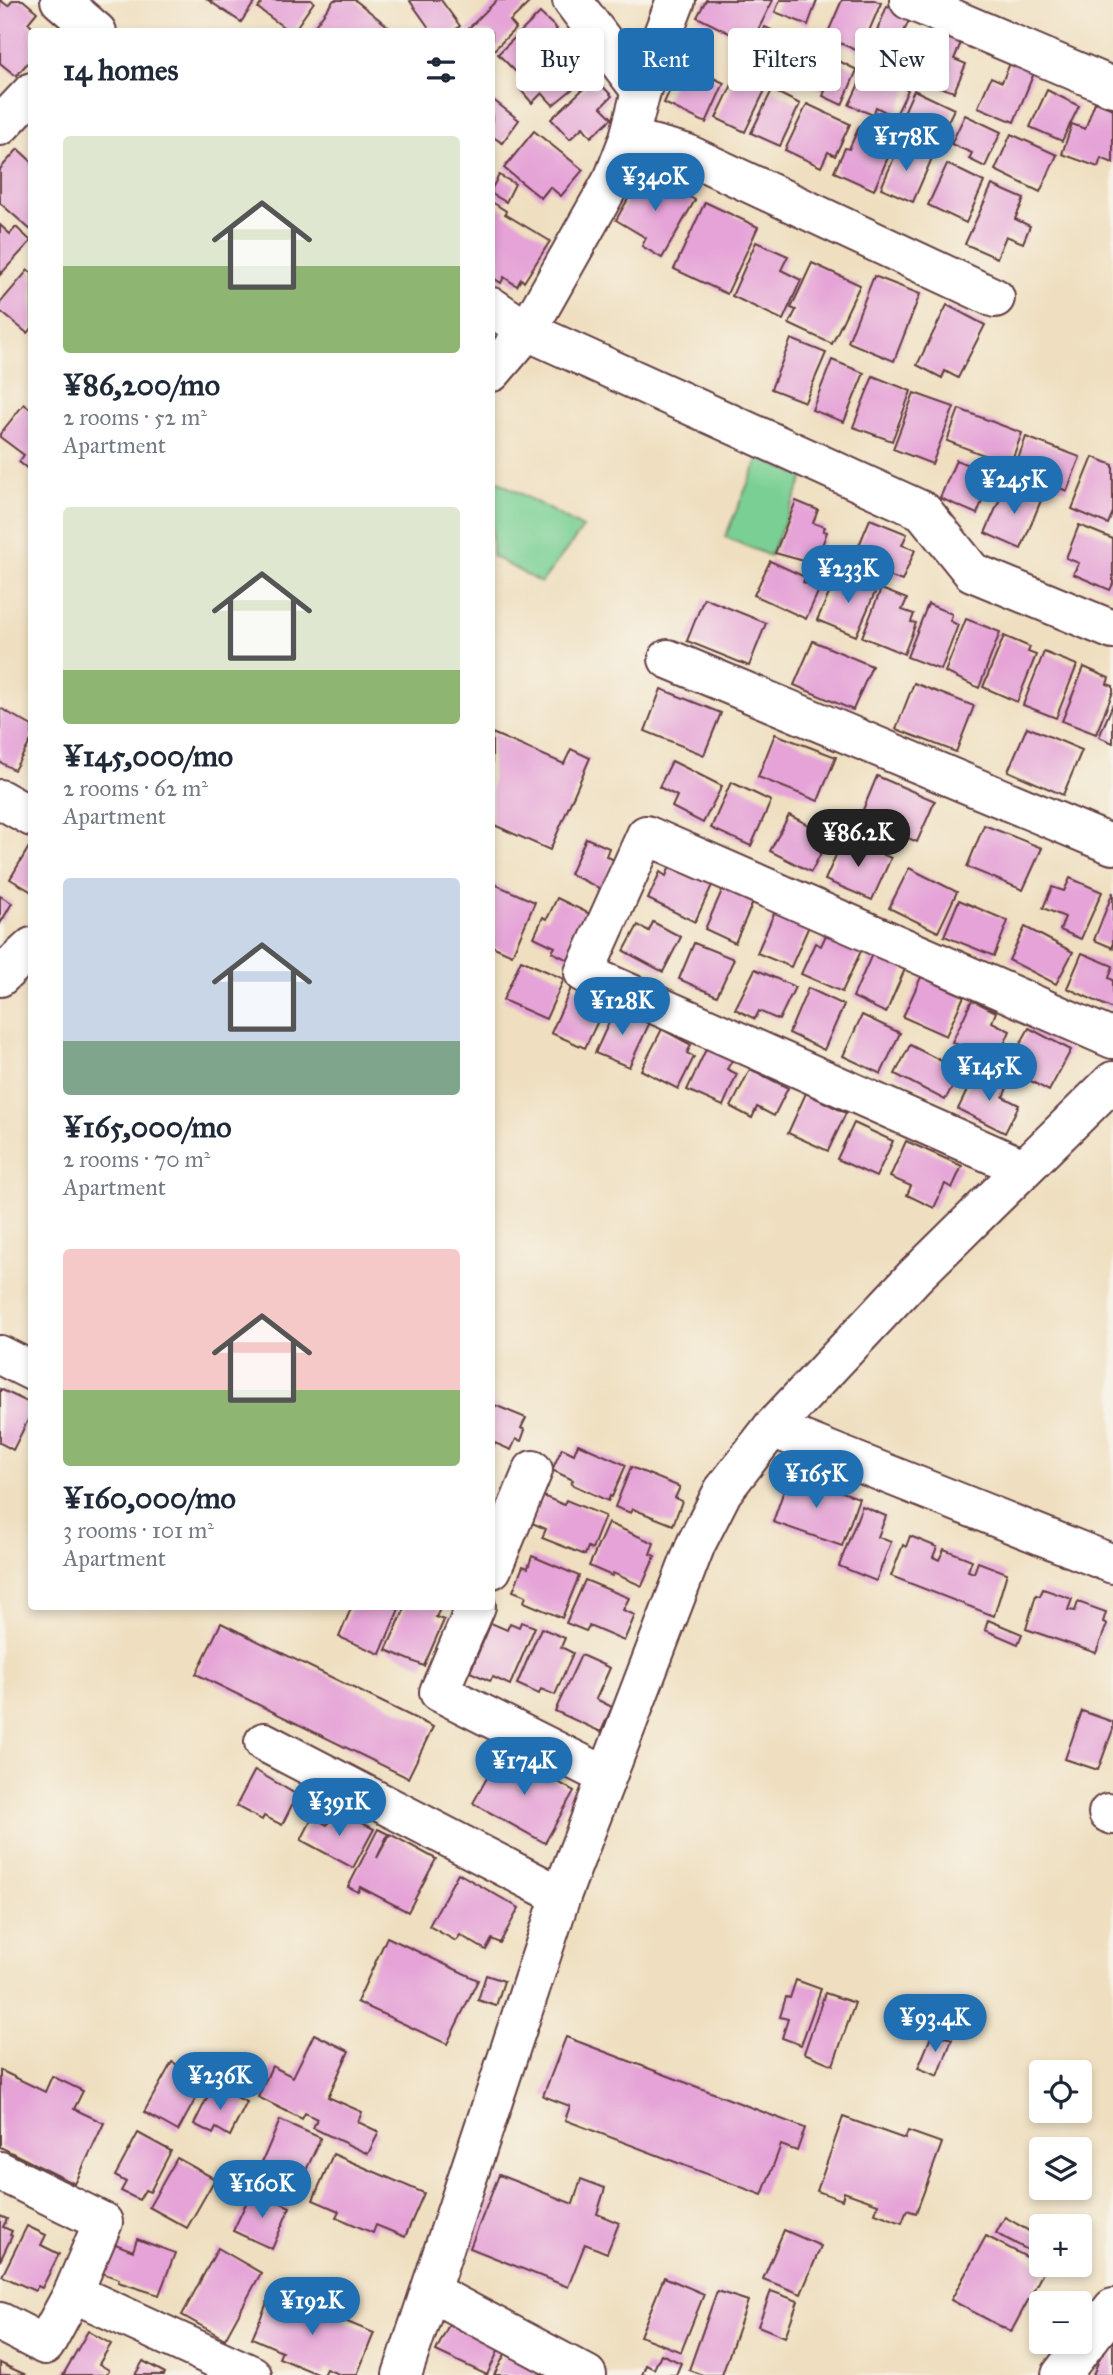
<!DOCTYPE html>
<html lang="en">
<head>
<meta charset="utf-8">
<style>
  body { margin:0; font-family:"IM FELL Great Primer",serif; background:#f6f6f7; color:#1f2937; height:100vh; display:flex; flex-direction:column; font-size:26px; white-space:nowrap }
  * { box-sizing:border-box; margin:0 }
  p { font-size:23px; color:#747a83 }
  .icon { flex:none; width:38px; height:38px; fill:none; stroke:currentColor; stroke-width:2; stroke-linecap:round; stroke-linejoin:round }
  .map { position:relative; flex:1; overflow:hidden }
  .panel { position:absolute; left:28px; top:28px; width:467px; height:1582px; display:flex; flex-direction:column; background:#fff; border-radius:7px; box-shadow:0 4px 10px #0003 }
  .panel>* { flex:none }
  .guide { position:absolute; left:516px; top:28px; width:492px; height:63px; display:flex; gap:14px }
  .controls { position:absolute; left:1029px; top:2060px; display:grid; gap:14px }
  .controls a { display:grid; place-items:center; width:63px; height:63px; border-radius:7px; background:#fff; box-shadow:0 4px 10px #0003; font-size:35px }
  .price { position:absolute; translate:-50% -60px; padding:0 16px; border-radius:24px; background:#1f6fb2; color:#fff; font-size:23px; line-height:46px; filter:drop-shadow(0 2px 4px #0008) }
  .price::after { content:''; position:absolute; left:50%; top:42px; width:21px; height:16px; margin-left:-10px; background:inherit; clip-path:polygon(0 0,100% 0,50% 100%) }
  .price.active { background:#222; color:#fff }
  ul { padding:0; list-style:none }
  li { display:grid; align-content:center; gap:14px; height:371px; padding:0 35px }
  li span { display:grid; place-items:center; height:217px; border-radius:7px; color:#555 }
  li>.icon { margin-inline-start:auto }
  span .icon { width:126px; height:126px; fill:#fffc; stroke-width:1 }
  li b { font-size:30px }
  h2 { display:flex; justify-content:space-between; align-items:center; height:84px; padding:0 35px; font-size:30px }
  .tag { padding:0 24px; border-radius:7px; background:#fff; box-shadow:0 4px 10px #0003; font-size:24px; line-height:63px }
  .tag.active { background:#1f6fb2; color:#fff }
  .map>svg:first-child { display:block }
</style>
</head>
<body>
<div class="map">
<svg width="1113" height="2375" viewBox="0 0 1113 2375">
  <rect width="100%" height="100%" fill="#f7f3e8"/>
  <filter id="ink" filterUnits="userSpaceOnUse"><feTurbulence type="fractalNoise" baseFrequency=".0143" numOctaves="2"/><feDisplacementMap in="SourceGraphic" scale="14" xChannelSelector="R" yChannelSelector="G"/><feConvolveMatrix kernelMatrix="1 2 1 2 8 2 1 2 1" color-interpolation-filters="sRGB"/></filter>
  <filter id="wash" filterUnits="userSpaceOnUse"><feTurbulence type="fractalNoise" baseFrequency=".00686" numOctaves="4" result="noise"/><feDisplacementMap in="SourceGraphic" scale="28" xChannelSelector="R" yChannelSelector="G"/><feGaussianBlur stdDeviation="1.57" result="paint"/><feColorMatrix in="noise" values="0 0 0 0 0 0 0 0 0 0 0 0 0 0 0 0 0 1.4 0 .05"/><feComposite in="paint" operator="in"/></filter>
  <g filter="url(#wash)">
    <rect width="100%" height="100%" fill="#efdfc0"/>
    <!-- green -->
    <g fill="#7ad094" stroke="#627860" stroke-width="2">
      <path d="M759,458L804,477L770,556L725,537Z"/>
      <path d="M492,478L583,528L541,583L492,556Z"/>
    </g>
    <g id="blocks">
      <!-- building -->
      <g fill="#e5a3d7">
        <path d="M0,0L8,6L13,0H23L37,12L28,23L37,32H32V58L16,76L0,63Z"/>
        <path d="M208,0H256L241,22Z"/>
        <path d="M264,0H311L314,2L293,32H290L258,8Z"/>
        <path d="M334,0H355L395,32H310Z"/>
        <path d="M412,0H441L460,26L453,32H432L410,1Z"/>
        <path d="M497,0H528L530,2L510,21L516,28L492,52V32H465Z"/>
        <path d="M706,0H773L751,44L697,17Z"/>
        <path d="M780,0H817L808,25L775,12Z"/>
        <path d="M842,0H874L881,3L860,52L826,37Z"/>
        <path d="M887,6L911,16L902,36L915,41L903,71L867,56Z"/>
        <path d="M540,13L557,29L541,45L548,52L522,78L498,54Z"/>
        <path d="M765,27L808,47L795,76L778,67L775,74L749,62Z"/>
        <path d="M935,27L963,38L954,59L966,64L954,92L914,78Z"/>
        <path d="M568,48L581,64L566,77L575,87L553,105L542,93L532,103L520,89Z"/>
        <path d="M815,49L857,70L842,105L823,96L825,91L800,80Z"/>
        <path d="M1012,59L1036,68L1014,122L978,107L991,77L1002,82Z"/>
        <path d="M682,63L724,83L706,123L664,103Z"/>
        <path d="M865,71L908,90L895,117L876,107L873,115L849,105Z"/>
        <path d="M738,72L767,86L745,132L716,118Z"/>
        <path d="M595,78L612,96L601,107L612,118L591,137L583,127L570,139L551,119Z"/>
        <path d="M772,90L800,104L780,146L751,133Z"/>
        <path d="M914,90L954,109L941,136L924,129L919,139L897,128Z"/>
        <path d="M1047,90L1079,106L1062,141L1030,127Z"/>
        <path d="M492,99L519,120L502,143L492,136Z"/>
        <path d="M1095,102L1113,109V163L1101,158L1098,167L1062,154L1072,124L1085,129Z"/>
        <path d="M807,104L850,124L835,156L828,152L821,167L785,150Z"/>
        <path d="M965,115L1001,132L985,167L969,159L972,153L951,144Z"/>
        <path d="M860,125L895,141L874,190L834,172L845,148L849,149Z"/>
        <path d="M534,131L583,170L561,196L550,187L541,198L504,168Z"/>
        <path d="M1011,134L1057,155L1040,192L995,170Z"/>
        <path d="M900,144L932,158L913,202L881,188Z"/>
        <path d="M18,149L32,162V231L0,203V169Z"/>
        <path d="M947,164L984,182L966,223L928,205Z"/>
        <path d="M644,171L695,200L662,258L642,246L646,238L616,220Z"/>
        <path d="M499,175L515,184L506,202L492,194V188Z"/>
        <path d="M992,185L1024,199L1015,219L1030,226L1023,243L1006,236L997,258L965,244Z"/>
        <path d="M492,202L506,211L505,214L550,241L524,282L521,279L517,286L504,277L501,283L492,277Z"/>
        <path d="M705,202L758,227L727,294L674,269Z"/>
        <path d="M0,225L10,234L16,227L31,241L0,275Z"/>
        <path d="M756,242L788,256L781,270L801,280L783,320L732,296Z"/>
        <path d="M812,263L860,285L832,344L789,324L796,310L791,308Z"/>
        <path d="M28,270L32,273V328L27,333L0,311V303Z"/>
        <path d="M874,276L920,294L894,361L848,342Z"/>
        <path d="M947,305L985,325L958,378L945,371L942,378L917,365Z"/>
        <path d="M791,339L826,353L805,402L771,389Z"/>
        <path d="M832,360L864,373L844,422L812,410Z"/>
        <path d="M873,376L911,391L892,441L853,427Z"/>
        <path d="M914,393L954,407L932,464L893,449Z"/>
        <path d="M24,404L32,410V472L19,462L24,455L0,437V434Z"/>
        <path d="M959,409L1022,433L1010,465L947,441Z"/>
        <path d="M1026,437L1080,457L1067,491L1014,470Z"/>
        <path d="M1093,457L1113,465V512L1108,524L1072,509Z"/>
        <path d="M956,460L1000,478L993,497L985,494L977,514L940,498Z"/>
        <path d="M1007,483L1042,498L1021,549L985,533Z"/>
        <path d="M796,501L818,510L813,523L825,527L823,531L827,532L815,564L775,553Z"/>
        <path d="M870,519L907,534L902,545L915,550L902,581L852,562Z"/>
        <path d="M1079,525L1113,539V584L1110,590L1073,574L1079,563L1066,558Z"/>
        <path d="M770,561L805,577L803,582L819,590L806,619L754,595Z"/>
        <path d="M845,574L877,588L856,636L817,620L834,583L839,586Z"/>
        <path d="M881,589L907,599L902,610L914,614L911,622L916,623L904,654L862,637Z"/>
        <path d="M704,598L766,623L749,666L687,641Z"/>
        <path d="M928,604L952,614L950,621L958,625L941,670L907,657Z"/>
        <path d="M966,619L1000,632L979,688L945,672Z"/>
        <path d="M1004,636L1030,647L1028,652L1036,655L1017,702L983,687Z"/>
        <path d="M813,641L872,666L853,710L794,685Z"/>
        <path d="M1044,652L1077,665L1056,718L1023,705Z"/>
        <path d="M1084,667L1109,678L1107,684L1113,686V692L1096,734L1062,721Z"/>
        <path d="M914,683L974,706L956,752L896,729Z"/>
        <path d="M661,689L721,713L704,755L645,731Z"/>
        <path d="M1113,704V743L1099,737Z"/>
        <path d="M0,708L32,726V739L14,770L0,762Z"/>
        <path d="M1027,727L1082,750L1063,795L1008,771Z"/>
        <path d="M492,733L564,764L571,749L590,758L550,850L492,824Z"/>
        <path d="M775,734L836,757L818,801L758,777Z"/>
        <path d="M672,761L722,786L703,823L672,807L677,796L659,787Z"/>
        <path d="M877,776L935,801L917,842L860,817Z"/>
        <path d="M731,782L771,801L751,846L711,828Z"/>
        <path d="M789,815L830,836L811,872L770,851Z"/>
        <path d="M984,825L1042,848L1023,890L967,867Z"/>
        <path d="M844,837L891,858L872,900L825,880Z"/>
        <path d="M586,838L609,848L606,856L614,860L601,889L570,874Z"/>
        <path d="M32,842V892L10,879Z"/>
        <path d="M671,864L713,883L695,922L648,899L660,872L666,876Z"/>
        <path d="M909,868L957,892L938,932L889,908Z"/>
        <path d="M1070,878L1102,892L1081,939L1060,930L1065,917L1043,908L1052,887L1064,891Z"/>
        <path d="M492,883L535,902L512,955L492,946Z"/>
        <path d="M724,886L754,900L735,943L705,929Z"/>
        <path d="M1113,892V948L1094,940Z"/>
        <path d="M0,896L12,903L0,924Z"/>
        <path d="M557,898L590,914L568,960L552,952L555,947L534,937L543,917L547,919Z"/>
        <path d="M959,900L1008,921L994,956L944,936Z"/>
        <path d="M775,911L809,926L791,967L757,953Z"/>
        <path d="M653,922L681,937L663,972L624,951L638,925L649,931Z"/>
        <path d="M1025,927L1073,952L1056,984L1009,960Z"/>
        <path d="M827,933L862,949L842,992L801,974L815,943L821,946Z"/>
        <path d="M694,943L734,959L717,996L679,979Z"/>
        <path d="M1082,953L1113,966L1109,978L1113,980V1009L1067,988Z"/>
        <path d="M872,954L905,969L886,1013L853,997Z"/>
        <path d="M521,960L564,979L546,1019L503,1000Z"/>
        <path d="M755,969L795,987L779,1020L759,1011L755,1019L735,1009Z"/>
        <path d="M921,977L964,996L946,1036L903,1017Z"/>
        <path d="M572,986L607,1002L585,1048L551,1033Z"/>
        <path d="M808,988L844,1005L824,1050L789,1033Z"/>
        <path d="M972,1000L996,1012L992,1022L1010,1031L996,1063L952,1042Z"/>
        <path d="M616,1007L650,1022L629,1067L595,1053Z"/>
        <path d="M862,1015L900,1033L881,1074L843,1056Z"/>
        <path d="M1029,1028L1071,1050L1049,1091L1007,1068Z"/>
        <path d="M662,1029L691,1045L687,1053L694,1057L678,1089L641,1070Z"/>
        <path d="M910,1045L961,1071L945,1100L895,1074Z"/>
        <path d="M707,1047L733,1059L727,1069L737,1074L723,1106L687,1090Z"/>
        <path d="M750,1069L788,1088L774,1116L757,1107L752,1118L731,1107Z"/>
        <path d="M976,1072L1007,1088L1003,1097L1019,1105L1005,1133L958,1109Z"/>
        <path d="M806,1093L846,1113L828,1151L788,1133Z"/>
        <path d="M854,1123L893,1141L876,1177L837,1159Z"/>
        <path d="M906,1141L962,1166L952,1188L945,1184L934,1208L907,1195L911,1186L890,1177Z"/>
        <path d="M0,1389L32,1404V1412L13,1450L0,1443Z"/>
        <path d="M492,1404L526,1418L521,1428L525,1430L521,1441L516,1439L511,1450L495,1443L492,1450Z"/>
        <path d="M578,1444L626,1465L612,1497L610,1496L608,1501L571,1484L573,1480L552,1470L562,1448L574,1454Z"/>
        <path d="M631,1467L680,1487L675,1498L682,1501L673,1525L633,1509L631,1513L615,1507Z"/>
        <path d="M790,1473L859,1498L842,1546L773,1522Z"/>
        <path d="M543,1496L564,1505L566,1500L605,1516L592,1549L588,1547L585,1555L542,1538L546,1529L532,1523Z"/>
        <path d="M862,1506L886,1516L878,1537L891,1542L876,1581L839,1566Z"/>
        <path d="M608,1523L654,1543L650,1554L655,1556L642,1586L613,1573L612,1576L589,1566Z"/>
        <path d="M910,1536L937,1547L933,1557L939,1560L944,1549L972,1560L968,1571L974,1573L978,1562L1007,1573L994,1616L891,1576L903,1545L906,1547Z"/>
        <path d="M532,1556L579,1576L562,1618L524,1602L526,1596L513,1591L523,1566L528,1568Z"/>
        <path d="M585,1580L629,1598L623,1610L635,1615L624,1641L589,1626L586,1631L566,1623Z"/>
        <path d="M1043,1589L1072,1599L1068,1610L1075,1611L1078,1602L1106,1612L1103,1622L1107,1624L1096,1653L1026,1629L1036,1595L1040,1596Z"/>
        <path d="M352,1606H393L399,1609L380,1654L339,1637Z"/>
        <path d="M406,1606H434L440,1609L436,1617L444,1620L424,1666L386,1650Z"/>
        <path d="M988,1620L1022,1634L1018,1644L985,1630Z"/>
        <path d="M521,1622L535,1627L510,1685L493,1677L490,1681L470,1672L491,1623L507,1630L510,1623L519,1627Z"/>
        <path d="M221,1623L433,1727L408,1778L196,1674Z"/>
        <path d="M541,1628L565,1638L561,1647L573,1653L555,1695L541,1689L539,1694L517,1684Z"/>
        <path d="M581,1655L610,1668L596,1699L612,1707L601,1732L555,1711Z"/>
        <path d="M1082,1711L1113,1722V1729L1098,1770L1065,1759Z"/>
        <path d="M502,1751L574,1791L545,1843L473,1803Z"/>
        <path d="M255,1770L297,1795L282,1825L264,1816L262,1820L236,1806Z"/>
        <path d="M345,1814L374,1829L353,1868L301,1840L313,1817L327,1825L332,1816L342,1821Z"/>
        <path d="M378,1829L388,1834L377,1858L390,1834L436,1859L408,1912L360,1887L358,1892L348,1887Z"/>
        <path d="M458,1873L519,1908L500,1943L492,1939L486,1950L460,1935L456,1941L429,1926Z"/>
        <path d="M387,1937L478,1980L447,2044L357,2002Z"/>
        <path d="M486,1975L504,1981L496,2006L478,2000Z"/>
        <path d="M796,1980L821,1989L801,2045L782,2038L788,2019L780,2017L786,1997L790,1998Z"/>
        <path d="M825,1993L855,2003L833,2065L804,2053Z"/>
        <path d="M933,2032L952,2039L938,2076L918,2068Z"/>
        <path d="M314,2034L349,2051L328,2097L362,2112L358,2122L379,2132L368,2154L313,2128L317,2119L305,2113L302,2119L258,2097L272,2066L293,2077Z"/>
        <path d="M566,2037L805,2128L797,2151L781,2145L762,2195L565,2120L570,2106L543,2096Z"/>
        <path d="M172,2062L206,2080L178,2131L144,2112Z"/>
        <path d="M0,2070L45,2092L52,2076L83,2091L74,2109L104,2123L75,2184L0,2147Z"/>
        <path d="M213,2086L247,2102L230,2136L216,2128L213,2134L194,2124Z"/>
        <path d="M843,2117L905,2139L908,2131L942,2143L916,2213L907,2210L902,2223L875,2213L878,2204L844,2192L842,2200L817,2191Z"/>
        <path d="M280,2120L321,2138L302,2179L262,2162Z"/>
        <path d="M138,2133L171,2151L150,2192L145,2190L139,2200L121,2191L126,2182L115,2176Z"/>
        <path d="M333,2154L424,2193L405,2237L376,2225L373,2233L336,2217L339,2211L313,2200Z"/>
        <path d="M177,2158L215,2179L187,2228L149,2207Z"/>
        <path d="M499,2175L573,2204L581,2179L605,2188L597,2214L619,2223L607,2253L585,2244L568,2287L470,2248Z"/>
        <path d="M261,2194L290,2207L272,2249L233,2231L249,2197L258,2201Z"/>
        <path d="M0,2216L7,2219L3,2227L12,2231L10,2235L12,2236L0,2261Z"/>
        <path d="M1005,2217L1041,2238V2257L996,2233Z"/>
        <path d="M27,2226L46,2235L41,2245L59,2254L42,2288L38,2286L35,2291L2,2276Z"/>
        <path d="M784,2230L821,2246L801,2294L763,2279Z"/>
        <path d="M986,2236L1046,2267L1011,2332L951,2300Z"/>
        <path d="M137,2239L175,2253L159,2295L118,2282L119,2279L102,2273L113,2243L133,2251Z"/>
        <path d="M218,2248L261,2273L225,2339L182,2315Z"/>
        <path d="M664,2277L704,2294L681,2352L640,2336Z"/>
        <path d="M272,2291L374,2333L357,2375H341L326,2369L323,2375H320L279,2358L282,2351L252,2338Z"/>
        <path d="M717,2291L748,2301L722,2375H703L689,2370Z"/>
        <path d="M771,2291L798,2301L785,2337L758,2326Z"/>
        <path d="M450,2322L500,2347L487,2375L436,2351Z"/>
        <path d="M88,2331L111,2344L99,2364L109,2370L106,2375H63Z"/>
        <path d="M1107,2340L1113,2342V2375H1093Z"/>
        <path d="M507,2350L548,2370L546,2375H494Z"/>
        <path d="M661,2354L681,2363L676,2375H642L646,2365L654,2369Z"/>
        <path d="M143,2361L165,2373L164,2375H135Z"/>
        <path d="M0,2363L26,2375H0Z"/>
      </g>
    </g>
  </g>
  <g filter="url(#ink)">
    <use href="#blocks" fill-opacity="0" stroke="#633c41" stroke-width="2"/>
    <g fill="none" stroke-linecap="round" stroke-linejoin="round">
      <defs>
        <g id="minor">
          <path d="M60,0L97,32"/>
          <path d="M572,0L641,91"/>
          <path d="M909,0L1113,87"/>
          <path d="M0,126L32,92"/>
          <path d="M629,138L685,153L995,298"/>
          <path d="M492,307L527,331L923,511L972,572L1113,630"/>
          <path d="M492,372L527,331L614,177L629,138L641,91L676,0"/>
          <path d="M668,659L1113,845"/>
          <path d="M0,799L32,817"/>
          <path d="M0,977L32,947"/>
          <path d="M1023,1168L584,973L646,835L1113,1039"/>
          <path d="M0,1355L32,1371"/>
          <path d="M772,1428L1113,1564"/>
          <path d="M492,1569L533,1470"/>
          <path d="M476,1606L439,1692L606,1776"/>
          <path d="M264,1742L561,1896"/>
          <path d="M1108,1813L1113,1815"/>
          <path d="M0,2171L103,2222L73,2293L45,2345L0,2322"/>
          <path d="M431,2292L587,2375"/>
          <path d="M73,2293L252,2375"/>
          <path d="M402,2375L561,1896L696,1544L723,1491L772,1428L914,1277L1113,1081"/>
          <path d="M1061,2375L1113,2308"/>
        </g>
      </defs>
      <!-- minor casing -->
      <use href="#minor" stroke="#633c41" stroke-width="42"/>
      <!-- minor -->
      <use href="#minor" stroke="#fff" stroke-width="38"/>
    </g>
  </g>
</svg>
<div class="controls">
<a><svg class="icon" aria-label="locate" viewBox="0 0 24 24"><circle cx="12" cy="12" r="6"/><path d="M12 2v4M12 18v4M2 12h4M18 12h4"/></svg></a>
<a><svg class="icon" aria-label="layers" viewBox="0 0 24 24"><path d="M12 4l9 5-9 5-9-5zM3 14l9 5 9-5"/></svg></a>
<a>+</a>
<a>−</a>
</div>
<b class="price" style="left:906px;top:173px">¥178K</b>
<b class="price" style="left:655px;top:213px">¥340K</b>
<b class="price" style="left:1014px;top:516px">¥245K</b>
<b class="price" style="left:848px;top:605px">¥233K</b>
<b class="price active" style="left:858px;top:869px">¥86.2K</b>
<b class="price" style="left:622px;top:1037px">¥128K</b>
<b class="price" style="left:989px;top:1103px">¥145K</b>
<b class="price" style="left:816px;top:1510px">¥165K</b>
<b class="price" style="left:524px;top:1797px">¥174K</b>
<b class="price" style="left:339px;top:1838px">¥391K</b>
<b class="price" style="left:935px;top:2054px">¥93.4K</b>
<b class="price" style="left:220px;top:2112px">¥236K</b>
<b class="price" style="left:262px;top:2220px">¥160K</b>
<b class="price" style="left:312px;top:2337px">¥192K</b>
<div class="guide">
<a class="tag">Buy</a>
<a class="tag active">Rent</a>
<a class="tag">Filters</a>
<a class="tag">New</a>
</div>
<section class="panel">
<h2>14 homes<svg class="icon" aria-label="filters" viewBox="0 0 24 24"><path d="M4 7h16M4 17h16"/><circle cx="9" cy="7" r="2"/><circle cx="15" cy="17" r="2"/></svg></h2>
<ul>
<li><span style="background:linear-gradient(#dfe7d0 60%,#8fb573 0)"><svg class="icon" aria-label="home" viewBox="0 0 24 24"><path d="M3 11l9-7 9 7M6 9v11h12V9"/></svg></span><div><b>¥86,200/mo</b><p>2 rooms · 52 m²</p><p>Apartment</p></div></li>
<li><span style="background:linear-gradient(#dfe7d0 75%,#8fb573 0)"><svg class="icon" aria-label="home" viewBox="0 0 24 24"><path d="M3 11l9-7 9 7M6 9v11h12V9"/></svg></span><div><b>¥145,000/mo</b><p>2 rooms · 62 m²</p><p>Apartment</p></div></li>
<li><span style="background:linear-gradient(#c9d6e8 75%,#7fa58c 0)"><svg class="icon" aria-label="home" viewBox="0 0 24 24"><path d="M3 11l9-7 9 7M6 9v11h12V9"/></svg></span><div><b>¥165,000/mo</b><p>2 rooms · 70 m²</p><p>Apartment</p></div></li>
<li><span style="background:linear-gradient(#f6c9c9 65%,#8fb573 0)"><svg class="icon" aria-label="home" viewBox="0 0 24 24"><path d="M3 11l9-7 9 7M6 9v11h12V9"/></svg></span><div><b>¥160,000/mo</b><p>3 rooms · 101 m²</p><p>Apartment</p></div></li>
</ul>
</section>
</div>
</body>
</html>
